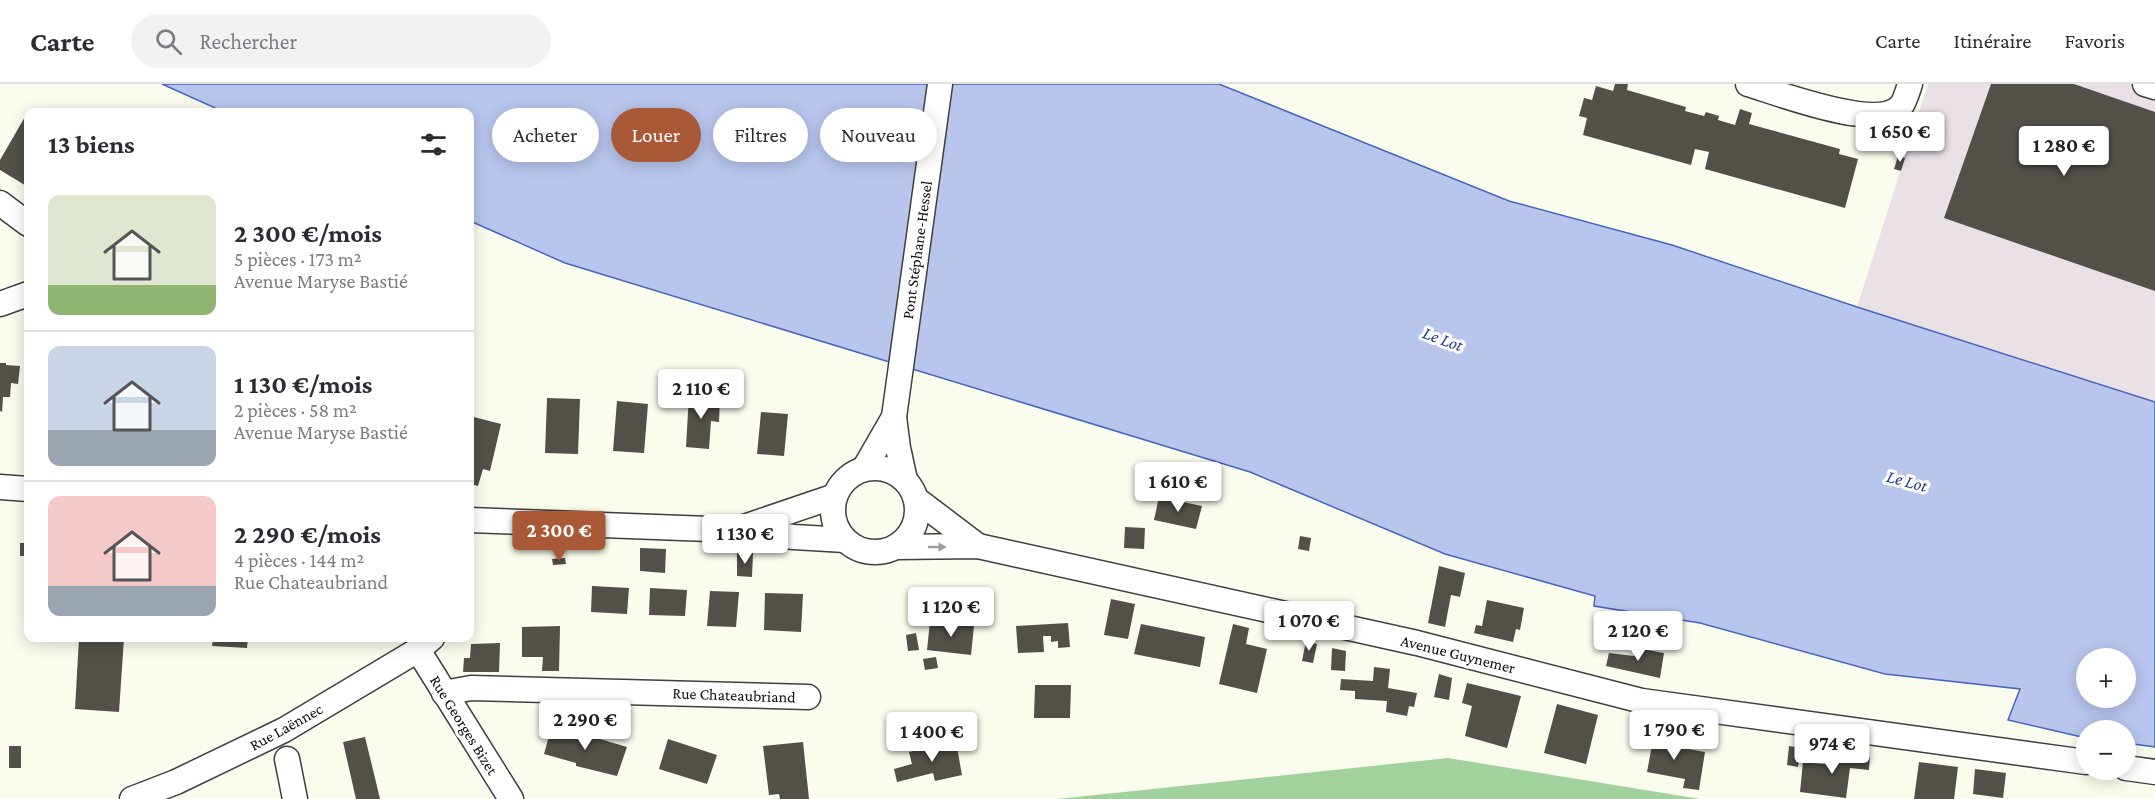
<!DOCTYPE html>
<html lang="fr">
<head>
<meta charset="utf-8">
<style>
  body { margin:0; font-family:"Crimson Pro",serif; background:#f2f2f3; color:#2b2b33; height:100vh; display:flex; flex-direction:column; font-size:22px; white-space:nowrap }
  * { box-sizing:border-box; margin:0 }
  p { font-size:20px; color:#7c7c81 }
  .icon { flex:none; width:33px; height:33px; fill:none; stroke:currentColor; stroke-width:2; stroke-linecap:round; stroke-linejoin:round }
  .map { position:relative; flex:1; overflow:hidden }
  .panel { position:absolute; left:24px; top:24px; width:450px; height:534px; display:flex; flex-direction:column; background:#fff; border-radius:12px; box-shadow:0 3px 15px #0003 }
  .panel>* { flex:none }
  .hud { position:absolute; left:492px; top:24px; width:570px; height:54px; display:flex; gap:12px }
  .controls { position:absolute; left:2076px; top:564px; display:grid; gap:12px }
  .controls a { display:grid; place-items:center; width:60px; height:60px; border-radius:50%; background:#fff; box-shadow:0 3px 15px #0003; font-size:30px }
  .price { position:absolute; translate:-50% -51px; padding:0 14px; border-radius:6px; background:#fff; color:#222; font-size:20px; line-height:39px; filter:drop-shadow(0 2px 3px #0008) }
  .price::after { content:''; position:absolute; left:50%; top:36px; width:18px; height:14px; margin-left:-9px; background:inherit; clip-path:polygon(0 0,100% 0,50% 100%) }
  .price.on { background:#aa5936; color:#fff }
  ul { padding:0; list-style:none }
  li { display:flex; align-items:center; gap:18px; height:150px; padding:0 24px }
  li+li { border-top:2px solid #e1e1e2 }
  li span { display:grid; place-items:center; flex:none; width:168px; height:120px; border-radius:12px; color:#555 }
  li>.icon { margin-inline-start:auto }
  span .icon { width:72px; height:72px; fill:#fffc; stroke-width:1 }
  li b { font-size:26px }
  h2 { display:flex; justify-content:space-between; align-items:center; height:72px; padding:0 24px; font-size:26px }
  .chip { padding:0 21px; border-radius:27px; background:#fff; box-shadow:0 3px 15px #0003; font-size:21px; line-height:54px }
  .chip.on { background:#aa5936; color:#fff }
  header { display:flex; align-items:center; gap:36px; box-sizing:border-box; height:84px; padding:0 30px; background:#fff; border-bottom:2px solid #e1e1e2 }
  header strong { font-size:28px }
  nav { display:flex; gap:33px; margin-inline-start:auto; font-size:21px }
  .search { width:420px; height:54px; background:#f2f2f3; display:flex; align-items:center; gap:15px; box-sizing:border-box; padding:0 21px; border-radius:33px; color:#7c7c81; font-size:22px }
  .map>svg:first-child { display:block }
</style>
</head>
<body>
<header>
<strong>Carte</strong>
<div class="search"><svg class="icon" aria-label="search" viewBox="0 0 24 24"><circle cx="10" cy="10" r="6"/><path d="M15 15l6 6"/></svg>Rechercher</div>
<nav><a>Carte</a><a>Itinéraire</a><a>Favoris</a></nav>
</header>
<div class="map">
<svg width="2155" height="715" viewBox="0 0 2155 715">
  <rect width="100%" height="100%" fill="#fafded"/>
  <!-- industrial -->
  <path fill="#eae1e7" d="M1928,0H2155V318L1857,223Z"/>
  <!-- forest -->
  <path fill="#a1d19c" d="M1448,674L1700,715H1057Z"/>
  <!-- water -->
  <path fill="#b8c6ee" stroke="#4865bc" stroke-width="1.5" fill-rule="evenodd" d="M162,0H1219L1509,117L1672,161L1857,223L2155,318V663L2126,659V646H2086V654L2008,636L2020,605L1885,590L1700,539L1594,522L1595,512L1445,470L1250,388L565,179L470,137V28H224ZM2086,574H2126V614H2086Z"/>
  <!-- building -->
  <g fill="#535049">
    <path d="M1615,0H1628L1627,6L1686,23L1685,27L1704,32L1706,28L1719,32L1718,36L1735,41L1740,25L1752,29L1749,40L1840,65L1839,70L1858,75L1845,124L1705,85L1709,68L1695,65L1691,81L1583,51L1587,34L1579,32L1584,14L1592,16L1596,2L1613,7Z"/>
    <path d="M1991,0H2074L2155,28V207L1944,134Z"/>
    <path d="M26,31L28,32V103L0,86V76Z"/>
    <path d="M1898,72L1905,74L1901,87L1894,85Z"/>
    <path d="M0,279H6V281L20,282L18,300L11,299L10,313H3L2,328L0,327Z"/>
    <path d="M689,310L720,312L719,338L711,337L709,365L686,363Z"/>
    <path d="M547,314L580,315L578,370L545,369Z"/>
    <path d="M617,317L648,320L644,369L613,367Z"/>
    <path d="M761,328L788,330L784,372L757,370Z"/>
    <path d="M470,332L501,340L490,387L483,385L478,402L470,400Z"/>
    <path d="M1159,413L1202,422L1196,445L1154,436Z"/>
    <path d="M1125,443L1145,444L1144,465L1124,464Z"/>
    <path d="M1300,452L1311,454L1309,467L1298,465Z"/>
    <rect x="20" y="459" width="8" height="13"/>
    <path d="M640,464L666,465L665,489L640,487Z"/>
    <path d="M737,469H753L752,493L737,492Z"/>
    <path d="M565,474L566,480L553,481L552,475Z"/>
    <path d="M1439,482L1465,489L1460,513L1451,511L1445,543L1428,539Z"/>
    <path d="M592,502L629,504L627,530L591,528Z"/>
    <path d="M650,504L687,506L685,532L649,531Z"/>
    <path d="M710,507L739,508L736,543L707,542Z"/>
    <path d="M765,509L803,510L801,548L764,546Z"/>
    <path d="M1111,515L1135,520L1128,555L1104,551Z"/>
    <path d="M1487,516L1524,524L1520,546L1516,545L1513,558L1474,549L1476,541L1482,542Z"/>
    <path d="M930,537L974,542L971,571L927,566Z"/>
    <path d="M1068,539L1070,563L1058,564V557L1051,558V552H1043L1044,568L1018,569L1016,542Z"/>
    <path d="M1141,540L1205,553L1200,583L1134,570Z"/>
    <path d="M1233,540L1249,544L1246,560L1267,565L1257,609L1219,600Z"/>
    <path d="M560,542L559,587H542L543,573H522V543Z"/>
    <path d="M916,549L919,566L908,567L906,551Z"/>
    <path d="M79,554H124L119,628L75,625Z"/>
    <path d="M213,554H248L247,564L212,562Z"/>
    <path d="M1306,557L1317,560L1313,579L1302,577Z"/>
    <path d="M500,559L499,588H463L464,574H470L471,560Z"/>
    <path d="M1332,564L1346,567L1345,587L1331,586Z"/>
    <path d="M1636,564L1664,569L1660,594L1606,582L1609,569L1634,572Z"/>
    <path d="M936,573L938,584L925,586L923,575Z"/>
    <path d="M1374,583L1390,585L1388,604L1417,609L1414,623L1409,622L1407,632L1386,628L1387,617L1355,615V607L1340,606L1341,595L1373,597Z"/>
    <path d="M1439,590L1452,594L1449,616L1434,613Z"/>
    <path d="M1467,599L1521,612L1507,664L1465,652L1472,622L1462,619Z"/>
    <path d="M1035,601H1071L1070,634H1034Z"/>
    <path d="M1557,620L1598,631L1586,680L1544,669Z"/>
    <path d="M961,628L962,637L945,638V629Z"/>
    <path d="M552,641L627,663L617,692L576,682V679L544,670Z"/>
    <path d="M1645,643L1661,646L1659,660L1705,668L1699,706L1683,704L1685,695L1647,688L1652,661L1643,660Z"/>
    <path d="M365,653L375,694L380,715H356L343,658Z"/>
    <path d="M668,655L717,671L707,700L659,685Z"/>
    <path d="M803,658L809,715H780L779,710L769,711L763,662Z"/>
    <path d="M956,658L962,691L935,697L933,689L897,698L894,685L912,680L909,668Z"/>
    <rect x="9" y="662" width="12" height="22"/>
    <path d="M1789,662L1801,664L1798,683L1787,681Z"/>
    <path d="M1835,668L1870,672L1869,686L1850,684L1846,714L1800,708L1803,678L1833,681Z"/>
    <path d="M1919,678L1958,683L1954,715H1914Z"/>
    <path d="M1975,685L2006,689L2003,714L1973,710Z"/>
  </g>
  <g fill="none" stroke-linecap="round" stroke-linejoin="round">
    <defs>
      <g id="minor">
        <path d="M1748,0C1778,9 1878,48 1901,22C1905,17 1908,6 1910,0"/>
        <path d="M2145,0L2155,3"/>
        <path d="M0,119L28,140"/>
        <path d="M0,220L28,210"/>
        <circle cx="875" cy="426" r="42"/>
        <path d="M864,385L894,333"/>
        <path d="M905,396L898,364L894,333L940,0"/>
        <path d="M0,403L28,405"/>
        <path d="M916,415L978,462"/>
        <path d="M470,436L736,446L794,453L845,456"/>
        <path d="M741,444L835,412"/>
        <path d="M896,463L978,462L1417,559L1642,617L2086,678"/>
        <path d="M418,566L511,715"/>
        <path d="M444,609L471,604L808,613"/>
        <path d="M287,675L295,715"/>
        <path d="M2126,684L2155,688"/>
        <path d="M132,715L176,698L284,646L418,566L432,554"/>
      </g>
    </defs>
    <!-- minor casing -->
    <use href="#minor" stroke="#3f3f3f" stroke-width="27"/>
    <!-- minor -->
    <use href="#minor" stroke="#fff" stroke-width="24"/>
  </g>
  <!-- one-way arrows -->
  <defs><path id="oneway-solid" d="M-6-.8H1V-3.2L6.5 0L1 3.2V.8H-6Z" transform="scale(1.5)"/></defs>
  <use fill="#9e9e9e" href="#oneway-solid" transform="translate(937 463)"/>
  <g text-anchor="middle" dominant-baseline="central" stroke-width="6" stroke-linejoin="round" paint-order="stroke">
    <!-- street labels -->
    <g font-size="16" fill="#0c0c0c" stroke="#fff">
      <text transform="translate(917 166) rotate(-82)">Pont Stéphane-Hessel</text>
      <text transform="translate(1458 570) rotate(14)">Avenue Guynemer</text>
      <text transform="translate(734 611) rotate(2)">Rue Chateaubriand</text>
      <text transform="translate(464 641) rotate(58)">Rue Georges Bizet</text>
      <text transform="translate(286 643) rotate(-29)">Rue Laënnec</text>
    </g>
    <!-- water labels -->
    <g font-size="18" font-style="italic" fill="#253b8d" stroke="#fff">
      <text transform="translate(1443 255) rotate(20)">Le Lot</text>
      <text transform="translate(1907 397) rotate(15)">Le Lot</text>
    </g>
  </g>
</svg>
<div class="controls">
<a>+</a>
<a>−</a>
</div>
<b class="price" style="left:1900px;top:79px">1 650 €</b>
<b class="price" style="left:2064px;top:93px">1 280 €</b>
<b class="price" style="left:701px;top:336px">2 110 €</b>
<b class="price" style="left:1178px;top:429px">1 610 €</b>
<b class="price on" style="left:559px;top:478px">2 300 €</b>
<b class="price" style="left:745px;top:481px">1 130 €</b>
<b class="price" style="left:951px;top:554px">1 120 €</b>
<b class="price" style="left:1309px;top:568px">1 070 €</b>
<b class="price" style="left:1638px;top:578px">2 120 €</b>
<b class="price" style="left:585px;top:667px">2 290 €</b>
<b class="price" style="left:1674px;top:677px">1 790 €</b>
<b class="price" style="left:932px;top:679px">1 400 €</b>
<b class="price" style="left:1832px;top:691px">974 €</b>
<div class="hud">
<a class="chip">Acheter</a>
<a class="chip on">Louer</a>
<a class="chip">Filtres</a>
<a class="chip">Nouveau</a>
</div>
<section class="panel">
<h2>13 biens<svg class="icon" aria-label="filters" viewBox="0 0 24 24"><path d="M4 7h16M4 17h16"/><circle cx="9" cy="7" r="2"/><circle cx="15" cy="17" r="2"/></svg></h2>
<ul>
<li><span style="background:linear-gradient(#dfe7d0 75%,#8fb573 0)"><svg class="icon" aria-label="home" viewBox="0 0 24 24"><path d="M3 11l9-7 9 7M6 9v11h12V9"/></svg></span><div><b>2 300 €/mois</b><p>5 pièces · 173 m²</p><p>Avenue Maryse Bastié</p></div></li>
<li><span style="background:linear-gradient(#c9d6e8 70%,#9aa5b1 0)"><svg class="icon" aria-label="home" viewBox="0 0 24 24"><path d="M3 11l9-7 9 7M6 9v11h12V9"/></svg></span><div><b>1 130 €/mois</b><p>2 pièces · 58 m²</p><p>Avenue Maryse Bastié</p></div></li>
<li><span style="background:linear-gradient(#f6c9c9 75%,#9aa5b1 0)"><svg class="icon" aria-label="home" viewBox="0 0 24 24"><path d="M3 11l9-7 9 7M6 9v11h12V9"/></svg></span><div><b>2 290 €/mois</b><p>4 pièces · 144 m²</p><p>Rue Chateaubriand</p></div></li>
</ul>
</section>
</div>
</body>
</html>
